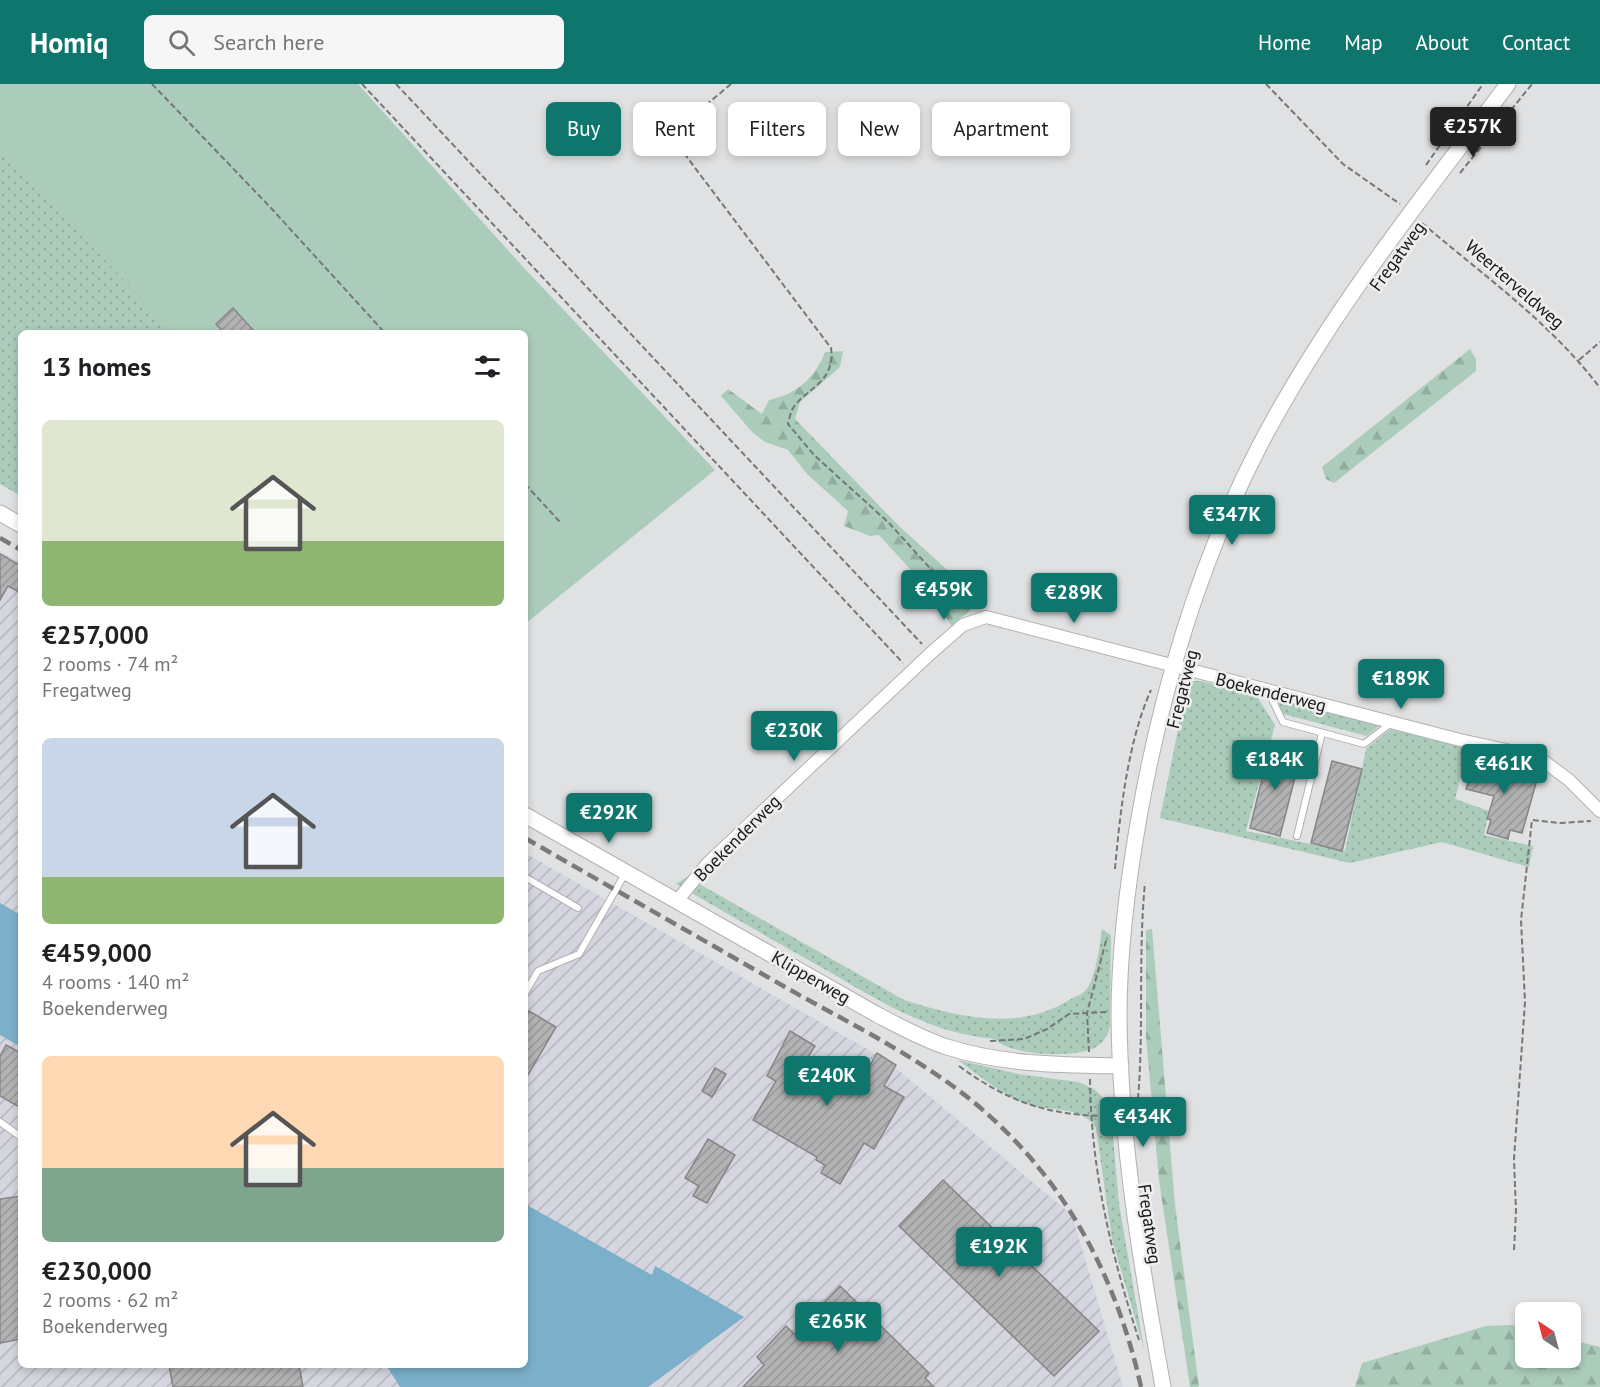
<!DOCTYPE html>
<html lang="en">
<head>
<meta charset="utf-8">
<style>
  body { margin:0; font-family:"PT Sans",sans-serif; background:#f6f6f6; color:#202124; height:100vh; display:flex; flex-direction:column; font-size:22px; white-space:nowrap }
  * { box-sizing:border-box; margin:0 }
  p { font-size:20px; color:#757577 }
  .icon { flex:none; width:33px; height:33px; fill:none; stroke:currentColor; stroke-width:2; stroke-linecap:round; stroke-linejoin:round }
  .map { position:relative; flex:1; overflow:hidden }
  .drawer { position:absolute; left:18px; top:246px; width:510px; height:1038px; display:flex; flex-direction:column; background:#fff; border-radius:9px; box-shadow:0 3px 9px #0003 }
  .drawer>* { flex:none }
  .hud { position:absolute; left:546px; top:18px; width:570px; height:54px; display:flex; gap:12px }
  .needle { width:39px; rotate:324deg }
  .tools { position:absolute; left:1515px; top:1218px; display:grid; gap:12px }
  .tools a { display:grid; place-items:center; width:66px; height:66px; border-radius:9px; background:#fff; box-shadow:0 3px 9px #0003; font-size:30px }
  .price { position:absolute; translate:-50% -51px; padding:0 14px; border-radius:6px; background:#0f766e; color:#fff; font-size:20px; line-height:39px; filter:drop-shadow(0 2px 3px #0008) }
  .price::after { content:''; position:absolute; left:50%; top:36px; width:18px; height:14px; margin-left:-9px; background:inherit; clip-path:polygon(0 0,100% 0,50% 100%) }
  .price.active { background:#222; color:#fff }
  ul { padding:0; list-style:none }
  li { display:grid; align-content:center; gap:12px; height:318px; padding:0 24px }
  li span { display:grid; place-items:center; height:186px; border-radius:9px; color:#555 }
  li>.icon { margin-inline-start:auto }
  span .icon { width:108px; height:108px; fill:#fffc; stroke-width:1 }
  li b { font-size:26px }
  h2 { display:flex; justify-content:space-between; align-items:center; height:72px; padding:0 24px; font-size:26px }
  .tag { padding:0 21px; border-radius:9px; background:#fff; box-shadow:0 3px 9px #0003; font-size:21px; line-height:54px }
  .tag.active { background:#0f766e; color:#fff }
  header { display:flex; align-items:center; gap:36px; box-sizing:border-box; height:84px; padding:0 30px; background:#0f766e; color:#fff }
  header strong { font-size:28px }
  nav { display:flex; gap:33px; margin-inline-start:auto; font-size:21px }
  .search { width:420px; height:54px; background:#f6f6f6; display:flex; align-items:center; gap:15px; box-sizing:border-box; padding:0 21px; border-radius:9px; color:#757577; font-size:22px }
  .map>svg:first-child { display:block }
</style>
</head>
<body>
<header>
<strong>Homiq</strong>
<div class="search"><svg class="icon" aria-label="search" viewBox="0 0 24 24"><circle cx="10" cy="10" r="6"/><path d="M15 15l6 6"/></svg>Search here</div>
<nav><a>Home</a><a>Map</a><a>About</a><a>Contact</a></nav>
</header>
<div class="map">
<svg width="1600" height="1303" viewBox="0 0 1600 1303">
  <defs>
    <pattern id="industrial-furrows" width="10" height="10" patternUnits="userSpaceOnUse" patternTransform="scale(1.5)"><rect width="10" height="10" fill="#d4d5de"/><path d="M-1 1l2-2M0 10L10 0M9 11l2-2" fill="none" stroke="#b5b6be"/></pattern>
    <pattern id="grass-dots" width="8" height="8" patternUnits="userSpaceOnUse" patternTransform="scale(1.5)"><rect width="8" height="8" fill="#abccba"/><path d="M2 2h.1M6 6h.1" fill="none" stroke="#92ae9f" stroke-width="1.8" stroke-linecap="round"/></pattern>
    <pattern id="forest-firs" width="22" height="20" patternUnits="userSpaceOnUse" patternTransform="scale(1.5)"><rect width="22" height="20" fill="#abccba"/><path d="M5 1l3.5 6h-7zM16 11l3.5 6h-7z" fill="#92ae9f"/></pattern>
    <pattern id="building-hatch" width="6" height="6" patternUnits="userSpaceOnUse" patternTransform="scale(1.5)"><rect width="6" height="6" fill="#b1b2b3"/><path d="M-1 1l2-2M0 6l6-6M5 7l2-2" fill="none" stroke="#989899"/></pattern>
  </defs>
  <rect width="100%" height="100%" fill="#e0e1e2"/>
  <!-- industrial -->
  <path fill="url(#industrial-furrows)" d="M0,467L21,480V1281H525V769L886,976L1072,1131L1123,1303H0Z"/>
  <!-- grass -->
  <g fill="url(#grass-dots)">
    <path d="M0,49L190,249H21V412L0,400Z"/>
    <path d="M1188,597H1201L1256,611L1275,641L1246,747L1345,767L1366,665L1391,645L1468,665L1455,715L1489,727L1484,751L1533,762L1529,783L1442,758L1350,779L1160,734Z"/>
    <path d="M1276,614L1380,641L1367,652L1283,630Z"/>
    <path d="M687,793L904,916C957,933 1019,948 1069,916C1074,913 1081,911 1085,907C1096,896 1100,860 1102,845L1111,851L1110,942C1108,951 1103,960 1094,964C1074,974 1010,972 995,955C929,950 875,914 819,882C771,855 724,828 676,800Z"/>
    <path d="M958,976L1018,990L1078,998L1094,1005L1110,1020L1119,1120L1144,1265L1112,1155L1096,1044C1083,1023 1054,1027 1033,1022C1007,1015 979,992 958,976Z"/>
  </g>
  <!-- forest -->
  <g fill="url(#forest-firs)">
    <path d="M1470,265L1476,275V287L1334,399L1326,395L1322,383Z"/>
    <path d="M843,267L840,283L800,318L795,335L899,442L976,512L970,527L951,542L930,507L879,451L870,452L844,442L848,427L807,390L788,366L765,358L753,349L721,312L728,305L762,330L769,316C797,310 815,294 825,268Z"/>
    <path d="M1152,845L1175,1121L1199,1303H1190L1159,1096L1146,953V846Z"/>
    <path d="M1512,1241L1525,1245L1526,1274H1570L1571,1256L1600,1263V1303H1355L1362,1279L1486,1242Z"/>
  </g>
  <!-- park -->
  <path fill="#abccba" d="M0,0H358L525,185L715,386L525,540V249H174L0,66Z"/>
  <!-- water -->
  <g fill="#7bafca">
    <path d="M0,819L21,831V963L0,951Z"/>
    <path d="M525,1120L652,1191L655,1182L744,1233L648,1303H400L386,1281H525Z"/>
  </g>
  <!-- building -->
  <g fill="url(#building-hatch)" stroke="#868687" stroke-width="1.5">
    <path d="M233,224L256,249H224L216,240Z"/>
    <path d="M0,470L21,482V509L8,502L0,516Z"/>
    <path d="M1270,662L1301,670L1280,752L1250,744Z"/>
    <path d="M1476,674L1538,692L1522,749L1510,746L1508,755L1487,749L1491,736L1487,735L1494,712L1466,705Z"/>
    <path d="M1332,677L1362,685L1342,767L1311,759Z"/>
    <path d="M529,927L556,943L525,996V933Z"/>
    <path d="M790,947L815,962L808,973L858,1002L877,969L896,981L884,1002L904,1013L874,1065L864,1059L840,1100L821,1089L825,1081L816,1076L817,1073L753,1036L776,997L767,992Z"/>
    <path d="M6,961L21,969V1024L0,1012V972Z"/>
    <path d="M715,984L726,990L712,1013L702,1007Z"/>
    <path d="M708,1055L735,1071L707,1119L693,1112L699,1102L685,1094Z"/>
    <path d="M943,1096L1099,1247L1054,1292L899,1142Z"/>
    <path d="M21,1112V1255L0,1259V1115Z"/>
    <path d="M840,1202L929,1289L925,1294L934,1303H743L764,1281L757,1273L786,1242L794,1250Z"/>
    <path d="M169,1281H299L303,1303H173Z"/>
  </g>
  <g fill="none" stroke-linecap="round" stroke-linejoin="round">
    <defs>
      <g id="service">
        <path d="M1268,607L1283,638L1364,660L1391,639"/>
        <path d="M1297,752L1322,649"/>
        <path d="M525,793L578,824"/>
        <path d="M525,909L538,887L579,870L626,788"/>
        <path d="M0,1038L21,1053"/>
      </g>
      <path id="minor" d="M677,817L708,779L931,569L963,541L986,533L1460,656L1538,673L1569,696L1600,727"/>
      <g id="tertiary">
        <path d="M0,429L21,441"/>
        <path d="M525,731L876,930C899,942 922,955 947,963C1004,981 1062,981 1121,982"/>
        <path d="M1163,1303C1141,1180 1120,1057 1119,932C1119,864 1128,795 1140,728C1163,601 1200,476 1260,361C1328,231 1420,116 1508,0"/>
      </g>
    </defs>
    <!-- service casing -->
    <use href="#service" stroke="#b1b1b2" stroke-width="8"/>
    <!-- minor casing -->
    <use href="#minor" stroke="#b1b1b2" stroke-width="14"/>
    <!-- tertiary casing -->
    <use href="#tertiary" stroke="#b1b1b2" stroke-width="17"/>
    <!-- path -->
    <g stroke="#767778" stroke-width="2" stroke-dasharray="6 3" stroke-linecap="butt">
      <path d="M152,0L271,124L385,249"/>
      <path d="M362,0L903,579"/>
      <path d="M396,0L922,560"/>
      <path d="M731,0L675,47L674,56L831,264C836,300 803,305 792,326C790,330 789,336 788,340L814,371L889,439L968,526"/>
      <path d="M1266,0L1343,80L1400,120"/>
      <path d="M1426,81L1483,0"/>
      <path d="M1460,89L1532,0"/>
      <path d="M1422,139C1483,191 1552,240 1600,304"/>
      <path d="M1579,276L1600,258"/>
      <path d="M525,400L560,438"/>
      <path d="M1115,785C1120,728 1128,657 1151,606"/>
      <path d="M990,957L1024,955L1047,945L1069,930L1106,928"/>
      <path d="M1089,968L1087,929L1107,853"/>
      <path d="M959,982C1008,1018 1049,1032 1110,1032"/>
      <path d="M1090,995C1091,1086 1111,1170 1139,1256"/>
      <path d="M1138,1015C1144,943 1138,871 1145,799"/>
      <path d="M1514,1166L1516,1128L1514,1075L1525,918L1521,836L1532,736L1560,739L1591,737"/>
    </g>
    <!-- service -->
    <use href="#service" stroke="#fff" stroke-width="6"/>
    <!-- minor -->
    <use href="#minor" stroke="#fff" stroke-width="12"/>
    <!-- tertiary -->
    <use href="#tertiary" stroke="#fff" stroke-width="15"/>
    <!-- rail -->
    <g stroke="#7a7a7b" stroke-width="4.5" stroke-dasharray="12 6" stroke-linecap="butt">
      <path d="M0,454L21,466"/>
      <path d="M525,754C612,804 698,853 785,903C847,938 915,971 971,1016C1062,1090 1116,1190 1141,1303"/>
    </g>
  </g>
  <g text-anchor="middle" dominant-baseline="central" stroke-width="5" stroke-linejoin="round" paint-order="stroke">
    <!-- street labels -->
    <g font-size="18" fill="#181819" stroke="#eeeeef">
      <text transform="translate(1397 172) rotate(-54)">Fregatweg</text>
      <text transform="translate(1515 200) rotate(41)">Weerterveldweg</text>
      <text transform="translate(1182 605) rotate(-76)">Fregatweg</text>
      <text transform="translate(1271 608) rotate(14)">Boekenderweg</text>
      <text transform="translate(737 754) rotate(-45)">Boekenderweg</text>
      <text transform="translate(811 893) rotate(30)">Klipperweg</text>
      <text transform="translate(1150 1140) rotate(82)">Fregatweg</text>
    </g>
  </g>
</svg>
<div class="tools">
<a><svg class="needle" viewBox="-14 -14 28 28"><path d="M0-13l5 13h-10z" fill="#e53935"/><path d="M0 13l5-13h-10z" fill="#757577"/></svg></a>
</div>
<b class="price active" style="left:1473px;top:74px">€257K</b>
<b class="price" style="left:1232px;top:462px">€347K</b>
<b class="price" style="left:944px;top:537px">€459K</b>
<b class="price" style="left:1074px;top:540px">€289K</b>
<b class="price" style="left:1401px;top:626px">€189K</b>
<b class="price" style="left:794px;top:678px">€230K</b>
<b class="price" style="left:1275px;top:707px">€184K</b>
<b class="price" style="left:1504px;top:711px">€461K</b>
<b class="price" style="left:609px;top:760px">€292K</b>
<b class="price" style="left:827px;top:1023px">€240K</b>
<b class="price" style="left:1143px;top:1064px">€434K</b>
<b class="price" style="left:999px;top:1194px">€192K</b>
<b class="price" style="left:838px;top:1269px">€265K</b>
<div class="hud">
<a class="tag active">Buy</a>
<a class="tag">Rent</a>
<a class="tag">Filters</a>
<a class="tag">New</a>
<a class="tag">Apartment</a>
</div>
<section class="drawer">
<h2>13 homes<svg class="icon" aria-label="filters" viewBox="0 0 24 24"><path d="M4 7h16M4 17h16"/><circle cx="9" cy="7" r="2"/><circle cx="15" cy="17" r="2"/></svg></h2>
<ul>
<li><span style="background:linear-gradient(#dfe7d0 65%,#8fb573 0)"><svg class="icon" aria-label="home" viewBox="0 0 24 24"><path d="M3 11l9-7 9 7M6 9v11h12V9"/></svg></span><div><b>€257,000</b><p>2 rooms · 74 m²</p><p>Fregatweg</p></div></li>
<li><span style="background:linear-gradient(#c9d6e8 75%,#8fb573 0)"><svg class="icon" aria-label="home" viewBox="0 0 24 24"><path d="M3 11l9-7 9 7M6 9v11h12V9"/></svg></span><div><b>€459,000</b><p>4 rooms · 140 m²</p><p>Boekenderweg</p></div></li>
<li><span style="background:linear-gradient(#ffd9b3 60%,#7fa58c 0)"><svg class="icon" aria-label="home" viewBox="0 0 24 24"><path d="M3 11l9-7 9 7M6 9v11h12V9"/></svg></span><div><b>€230,000</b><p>2 rooms · 62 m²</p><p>Boekenderweg</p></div></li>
</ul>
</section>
</div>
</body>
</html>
